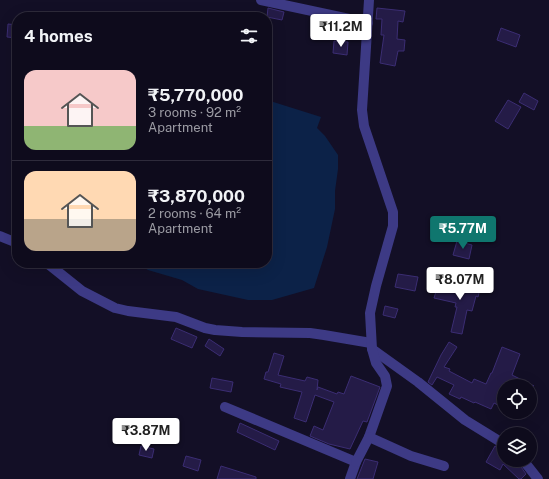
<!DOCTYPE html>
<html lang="en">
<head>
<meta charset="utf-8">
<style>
  body { margin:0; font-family:"Public Sans",sans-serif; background:#171425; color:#f1f3f6; height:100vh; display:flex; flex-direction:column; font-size:15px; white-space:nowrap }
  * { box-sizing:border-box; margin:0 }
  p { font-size:13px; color:#9b9ba3 }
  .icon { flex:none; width:22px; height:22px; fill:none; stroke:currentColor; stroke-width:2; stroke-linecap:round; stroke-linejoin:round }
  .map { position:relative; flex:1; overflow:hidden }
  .sheet { position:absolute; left:12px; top:12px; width:260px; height:256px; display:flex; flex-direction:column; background:#0e0b1c; border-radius:16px; box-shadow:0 4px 16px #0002,0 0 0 1px #2e2b3b }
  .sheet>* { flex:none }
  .buttons { position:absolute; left:497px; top:379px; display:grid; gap:8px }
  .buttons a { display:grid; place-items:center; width:40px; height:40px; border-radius:50%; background:#0e0b1c; box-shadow:0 4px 16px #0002,0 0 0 1px #2e2b3b; font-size:20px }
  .price { position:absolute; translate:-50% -34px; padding:0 9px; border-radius:4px; background:#fff; color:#222; font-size:13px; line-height:26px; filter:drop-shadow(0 1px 2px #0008) }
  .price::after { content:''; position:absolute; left:50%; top:24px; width:12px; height:9px; margin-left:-6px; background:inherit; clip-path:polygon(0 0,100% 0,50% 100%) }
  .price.on { background:#0f766e; color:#fff }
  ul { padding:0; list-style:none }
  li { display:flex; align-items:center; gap:12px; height:100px; padding:0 12px }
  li+li { border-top:1px solid #2e2b3b }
  li span { display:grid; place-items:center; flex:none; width:112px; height:80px; border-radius:12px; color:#555 }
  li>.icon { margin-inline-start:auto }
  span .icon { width:48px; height:48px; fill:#fffc; stroke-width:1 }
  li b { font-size:17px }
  h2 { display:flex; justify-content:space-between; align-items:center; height:48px; padding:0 12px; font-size:17px }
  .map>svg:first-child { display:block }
</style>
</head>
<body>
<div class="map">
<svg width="549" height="479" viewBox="0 0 549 479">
  <rect width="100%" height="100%" fill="#130f26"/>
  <!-- water -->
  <path fill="#0c2248" d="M267,100L321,117L317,128L325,136L338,155V169L335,191V209L327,247L314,288L272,300H248L198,289L182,280L148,270L137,263H267Z"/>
  <!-- building -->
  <g fill="#241b47" stroke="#3b2d73">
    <path d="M268,8L284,12L282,20L267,17Z"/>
    <path d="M377,8L405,11L403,22L398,21L397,39L405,40L404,51H398L395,66L380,63L384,35H381L382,19H376Z"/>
    <path d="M313,18L323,20V23H328V26L342,27L341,39L312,37Z"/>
    <path d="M8,24L17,25V38L7,37Z"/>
    <path d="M501,28L520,35L516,47L497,40Z"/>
    <path d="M334,41L348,42L347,55L333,53Z"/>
    <path d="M524,93L538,101L534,110L519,102Z"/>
    <path d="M508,100L521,107L508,129L495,121Z"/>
    <path d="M457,241L472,245L469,259L453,255Z"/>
    <path d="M398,274L418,277L415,291L395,287Z"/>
    <path d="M462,280L481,285L478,297L476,296L472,311L467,310L462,334L451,332L457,307H455L456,303L434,298L438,285L460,290Z"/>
    <path d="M385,306L398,309L395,318L383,315Z"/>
    <path d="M176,328L197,337L192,348L171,339Z"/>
    <path d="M209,339L224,349L220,356L205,346Z"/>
    <path d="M449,342L457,347L444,367L450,369L449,371L472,383L474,379L486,384L491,373H492L502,347L520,354L512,375L534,386H504V408L494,403L491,409L475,402L474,403L461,397L460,399L449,394L454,385L437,377L432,385L428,382L441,355Z"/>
    <path d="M274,353L284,356L278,375L305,381L307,377L318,380L317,390L318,387L337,394L338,392L344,394L351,376L380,387L367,422L363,421L350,449L329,444L310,436L314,426L323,430L334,402L315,395L306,422L294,418L302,392L280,387L281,384L264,379L266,372H268Z"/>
    <path d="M212,378L233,382L231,392L210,388Z"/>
    <path d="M240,423L279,441L275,450L237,432Z"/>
    <path d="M141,446L154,449L152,458L139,455Z"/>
    <path d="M495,446L504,450V460H515L517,461L526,474L521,479H519L503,464L500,470L486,462Z"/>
    <path d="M186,456L201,460L198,471L183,466Z"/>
    <path d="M365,459L378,462L373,479H357Z"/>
    <path d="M221,466L256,477V479H217Z"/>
  </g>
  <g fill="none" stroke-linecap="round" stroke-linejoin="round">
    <!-- minor -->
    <g stroke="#3d3a85" stroke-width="10">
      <path d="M261,0L368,23"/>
      <path d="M0,236L17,243"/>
      <path d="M47,263L82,291L115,308L128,311L176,317L205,328L215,330L242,332L310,333L324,335L371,343"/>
      <path d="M372,349L418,382L465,420L504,444"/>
      <path d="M225,407L356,462L350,479"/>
      <path d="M369,437L387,386L385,376L376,363L372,349L370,313L376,286L393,226V212L364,126L362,110L369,0"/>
      <path d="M523,460L538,479"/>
      <path d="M356,462L369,437L411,456L444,466"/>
    </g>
  </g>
</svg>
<div class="buttons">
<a><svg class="icon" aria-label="locate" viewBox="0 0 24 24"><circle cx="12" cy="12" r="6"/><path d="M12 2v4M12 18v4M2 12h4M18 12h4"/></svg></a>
<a><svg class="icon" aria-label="layers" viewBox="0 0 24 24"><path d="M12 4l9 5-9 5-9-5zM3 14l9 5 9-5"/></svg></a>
</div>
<b class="price" style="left:341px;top:48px">₹11.2M</b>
<b class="price on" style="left:463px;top:250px">₹5.77M</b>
<b class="price" style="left:460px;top:301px">₹8.07M</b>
<b class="price" style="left:146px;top:452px">₹3.87M</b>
<section class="sheet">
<h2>4 homes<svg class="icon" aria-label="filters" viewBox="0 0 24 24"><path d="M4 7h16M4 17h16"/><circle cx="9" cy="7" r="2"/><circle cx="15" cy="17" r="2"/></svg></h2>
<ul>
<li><span style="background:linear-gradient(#f6c9c9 70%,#8fb573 0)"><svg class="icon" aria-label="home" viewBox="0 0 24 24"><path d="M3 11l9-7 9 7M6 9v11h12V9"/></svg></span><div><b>₹5,770,000</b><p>3 rooms · 92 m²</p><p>Apartment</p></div></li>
<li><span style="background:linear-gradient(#ffd9b3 60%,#b9a48a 0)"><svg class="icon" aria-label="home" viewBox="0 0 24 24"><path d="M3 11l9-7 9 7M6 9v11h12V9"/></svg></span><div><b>₹3,870,000</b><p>2 rooms · 64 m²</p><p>Apartment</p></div></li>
</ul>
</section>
</div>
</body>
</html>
